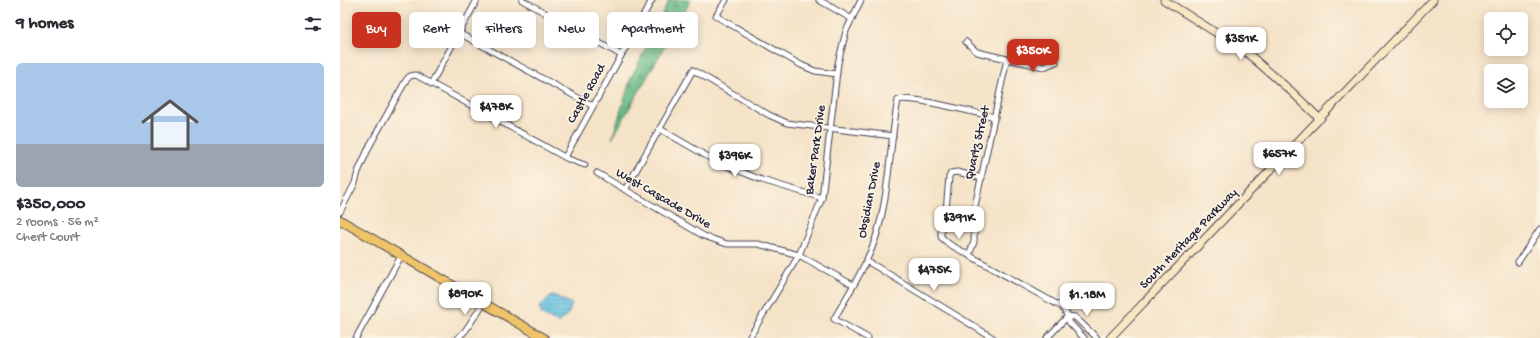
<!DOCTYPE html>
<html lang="en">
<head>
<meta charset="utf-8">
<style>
  body { margin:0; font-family:"Gochi Hand",sans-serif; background:#f2f2f3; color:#2b2b33; height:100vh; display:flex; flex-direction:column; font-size:15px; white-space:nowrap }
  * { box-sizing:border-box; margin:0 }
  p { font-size:13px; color:#7c7c81 }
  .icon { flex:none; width:22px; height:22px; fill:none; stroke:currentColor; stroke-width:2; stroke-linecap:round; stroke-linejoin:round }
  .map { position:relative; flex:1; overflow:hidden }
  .details { display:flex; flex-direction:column; background:#fff; width:340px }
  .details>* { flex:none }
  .top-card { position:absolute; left:12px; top:12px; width:380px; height:36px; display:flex; gap:8px }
  .buttons { position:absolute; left:1144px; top:12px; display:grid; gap:8px }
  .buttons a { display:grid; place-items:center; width:44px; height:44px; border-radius:6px; background:#fff; box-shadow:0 2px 10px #0003; font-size:20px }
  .price { position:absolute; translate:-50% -34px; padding:0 9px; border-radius:8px; background:#fff; color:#222; font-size:13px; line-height:26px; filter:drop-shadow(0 1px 2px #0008) }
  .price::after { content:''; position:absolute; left:50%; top:24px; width:12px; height:9px; margin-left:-6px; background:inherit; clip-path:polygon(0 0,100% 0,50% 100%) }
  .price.selected { background:#c8321e; color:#fff }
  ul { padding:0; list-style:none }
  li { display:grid; align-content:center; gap:8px; height:212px; padding:0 16px }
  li+li { border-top:1px solid #e1e1e2 }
  li span { display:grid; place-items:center; height:124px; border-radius:6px; color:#555 }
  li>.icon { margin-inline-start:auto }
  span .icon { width:72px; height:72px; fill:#fffc; stroke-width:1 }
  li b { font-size:17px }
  h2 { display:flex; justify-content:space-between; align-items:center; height:48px; padding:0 16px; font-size:17px }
  .tag { padding:0 14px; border-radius:6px; background:#fff; box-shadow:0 2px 10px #0003; font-size:14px; line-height:36px }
  .tag.selected { background:#c8321e; color:#fff }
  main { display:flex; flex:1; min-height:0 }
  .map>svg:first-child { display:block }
</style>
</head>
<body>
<main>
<section class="details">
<h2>9 homes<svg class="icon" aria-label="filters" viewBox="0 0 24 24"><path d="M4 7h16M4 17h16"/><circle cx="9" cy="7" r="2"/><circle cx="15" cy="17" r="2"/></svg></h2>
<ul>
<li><span style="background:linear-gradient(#a9c7e8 65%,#9aa5b1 0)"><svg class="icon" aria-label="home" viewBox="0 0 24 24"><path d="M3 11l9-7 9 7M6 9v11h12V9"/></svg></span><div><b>$350,000</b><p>2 rooms · 56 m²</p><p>Chert Court</p></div></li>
</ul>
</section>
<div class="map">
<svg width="1200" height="338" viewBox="0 0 1200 338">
  <defs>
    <pattern id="forest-firs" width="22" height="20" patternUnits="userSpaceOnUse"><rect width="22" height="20" fill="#67ba86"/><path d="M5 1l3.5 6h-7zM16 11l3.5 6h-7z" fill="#54976f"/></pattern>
    <pattern id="water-rules" width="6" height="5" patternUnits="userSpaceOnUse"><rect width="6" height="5" fill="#64c1e2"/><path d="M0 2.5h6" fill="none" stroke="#529cb8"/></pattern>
  </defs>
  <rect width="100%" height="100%" fill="#fcf5e5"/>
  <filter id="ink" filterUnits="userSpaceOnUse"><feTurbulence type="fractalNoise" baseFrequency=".025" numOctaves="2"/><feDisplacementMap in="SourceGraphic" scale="8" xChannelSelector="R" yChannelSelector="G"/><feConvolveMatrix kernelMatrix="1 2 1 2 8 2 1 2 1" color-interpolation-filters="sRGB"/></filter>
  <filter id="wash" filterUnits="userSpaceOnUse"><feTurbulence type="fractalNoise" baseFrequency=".012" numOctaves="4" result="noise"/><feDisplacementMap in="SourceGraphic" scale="16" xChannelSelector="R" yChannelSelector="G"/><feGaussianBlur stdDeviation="0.9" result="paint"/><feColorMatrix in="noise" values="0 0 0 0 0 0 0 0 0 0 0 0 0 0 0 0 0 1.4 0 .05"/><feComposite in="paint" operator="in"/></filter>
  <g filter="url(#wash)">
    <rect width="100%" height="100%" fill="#f5e3c8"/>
    <!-- forest -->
    <path fill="url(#forest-firs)" stroke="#446e60" d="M329,0H351L272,139L290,80Z"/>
    <!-- water -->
    <path fill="url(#water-rules)" stroke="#43728e" d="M211,296H216L232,304L229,313L218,323L202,315L199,307Z"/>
  </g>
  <g filter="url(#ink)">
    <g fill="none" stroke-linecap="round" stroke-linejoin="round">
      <defs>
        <g id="street">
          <path d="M182,0L281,55"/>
          <path d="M386,0L376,16L461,65L475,71L497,74"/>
          <path d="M479,0L512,19"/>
          <path d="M119,33L253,106"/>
          <path d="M626,42L637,52L667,59L704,67L716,62"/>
          <path d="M91,84L137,0"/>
          <path d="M320,129L377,162L422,180L482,198"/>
          <path d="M225,157L312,0"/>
          <path d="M257,173L364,236L387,244H418L459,255L513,285"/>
          <path d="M642,178L617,172L611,173L609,177L605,222L601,232V237L609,244L722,307L728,316L729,322L744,338"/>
          <path d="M285,190L353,70L429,115L447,123L553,136"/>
          <path d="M0,212L15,183L18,172L30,145L65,82C68,77 70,75 76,75L228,159L245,165"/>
          <path d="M629,255L634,242L635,206L667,59"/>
          <path d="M526,261L537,267L653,338"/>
          <path d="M1178,262L1200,229"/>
          <path d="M728,316L735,317L757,338"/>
          <path d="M16,338L61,256"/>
          <path d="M118,338L125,331L143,304"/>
          <path d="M409,338L459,255L482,198L498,63L506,31L521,0"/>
          <path d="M528,338L494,319C509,293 525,268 535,240C550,195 549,146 558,100C570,95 639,114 655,117"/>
          <path d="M707,338L728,316"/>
        </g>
        <g id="secondary">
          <path d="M824,0L905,51L952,92L980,119"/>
          <path d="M770,338L1093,0"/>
        </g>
        <path id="primary" d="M0,220L204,338"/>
      </defs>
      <!-- street casing -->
      <use href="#street" stroke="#423f50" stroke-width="7"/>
      <!-- secondary casing -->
      <use href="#secondary" stroke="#423f50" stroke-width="9"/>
      <!-- primary casing -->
      <use href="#primary" stroke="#423f50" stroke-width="10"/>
      <!-- street -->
      <use href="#street" stroke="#fff" stroke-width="5"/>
      <!-- secondary -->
      <use href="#secondary" stroke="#f9e7c3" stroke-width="7"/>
      <!-- primary -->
      <use href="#primary" stroke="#efc469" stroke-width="8"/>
    </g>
  </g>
  <g text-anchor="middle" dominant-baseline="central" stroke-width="3.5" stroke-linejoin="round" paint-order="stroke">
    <!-- street labels -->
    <g font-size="13" fill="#22223b" stroke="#fcf5e5">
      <text transform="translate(247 94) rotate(-61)">Castle Road</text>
      <text transform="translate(638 143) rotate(-77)">Quartz Street</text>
      <text transform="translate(476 150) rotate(-82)">Baker Park Drive</text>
      <text transform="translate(323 199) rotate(30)">West Cascade Drive</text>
      <text transform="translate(530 200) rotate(-79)">Obsidian Drive</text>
      <text transform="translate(849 239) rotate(-46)">South Heritage Parkway</text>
    </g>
  </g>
</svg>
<div class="buttons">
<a><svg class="icon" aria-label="locate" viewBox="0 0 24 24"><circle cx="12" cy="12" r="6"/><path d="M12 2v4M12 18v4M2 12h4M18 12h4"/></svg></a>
<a><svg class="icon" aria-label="layers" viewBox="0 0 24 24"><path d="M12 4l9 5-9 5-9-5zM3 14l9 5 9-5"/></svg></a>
</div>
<b class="price" style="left:901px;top:61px">$351K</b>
<b class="price selected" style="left:693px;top:73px">$350K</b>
<b class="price" style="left:156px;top:129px">$478K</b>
<b class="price" style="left:939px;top:176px">$657K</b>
<b class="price" style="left:395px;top:178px">$396K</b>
<b class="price" style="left:619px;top:240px">$391K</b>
<b class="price" style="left:594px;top:292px">$475K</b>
<b class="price" style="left:125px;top:316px">$890K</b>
<b class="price" style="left:747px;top:317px">$1.18M</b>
<div class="top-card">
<a class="tag selected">Buy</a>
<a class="tag">Rent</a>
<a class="tag">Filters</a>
<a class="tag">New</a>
<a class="tag">Apartment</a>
</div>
</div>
</main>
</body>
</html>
